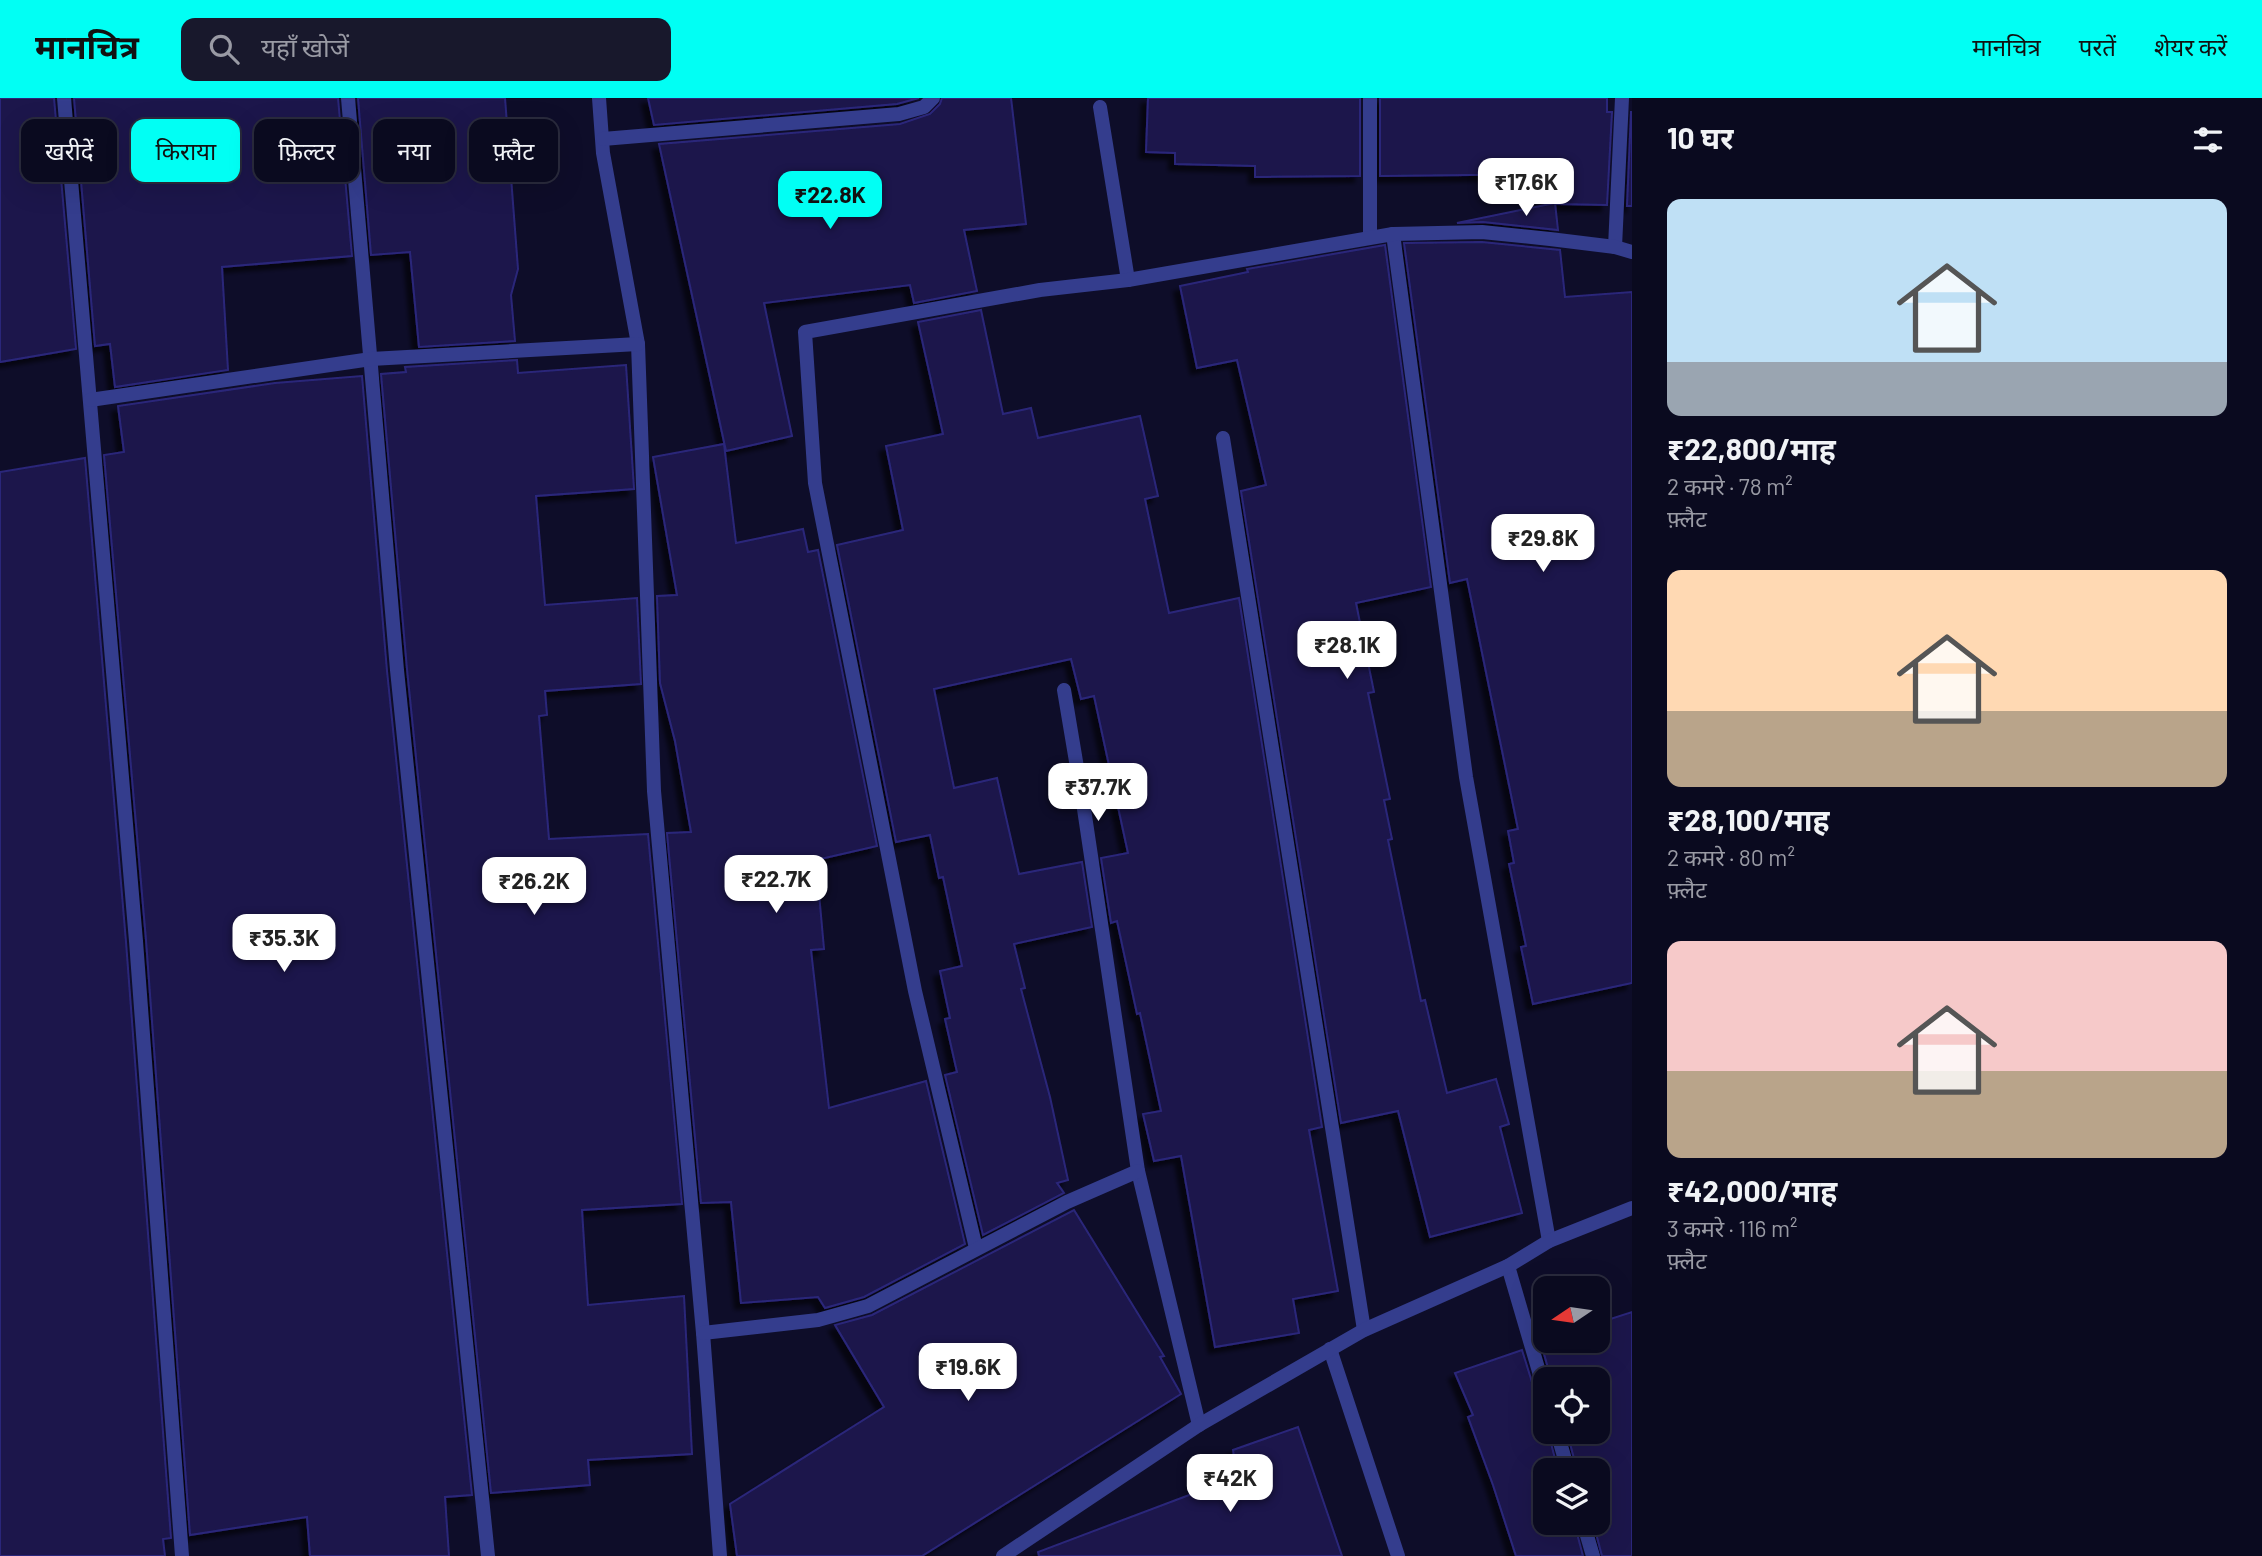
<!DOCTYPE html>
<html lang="hi">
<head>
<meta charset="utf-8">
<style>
  body { margin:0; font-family:Barlow,"Noto Sans Devanagari",sans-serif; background:#18182c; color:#f1f3f6; height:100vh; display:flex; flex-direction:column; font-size:26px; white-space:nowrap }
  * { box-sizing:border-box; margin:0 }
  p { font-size:23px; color:#999aa4 }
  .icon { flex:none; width:38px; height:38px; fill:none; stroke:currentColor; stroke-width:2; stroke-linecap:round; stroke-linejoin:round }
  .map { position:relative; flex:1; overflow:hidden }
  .drawer { display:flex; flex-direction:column; background:#0a0a1f; width:630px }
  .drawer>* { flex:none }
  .top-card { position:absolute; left:21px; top:21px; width:665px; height:63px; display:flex; gap:14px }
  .needle { width:46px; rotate:257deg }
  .buttons { position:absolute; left:1533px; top:1178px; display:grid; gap:14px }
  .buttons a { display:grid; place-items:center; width:77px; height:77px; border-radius:14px; background:#0a0a1f; box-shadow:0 7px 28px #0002,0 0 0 2px #2a2b3d; font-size:35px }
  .price { position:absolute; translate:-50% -60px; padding:0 16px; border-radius:14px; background:#fff; color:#222; font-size:23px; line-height:46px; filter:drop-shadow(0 2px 4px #0008) }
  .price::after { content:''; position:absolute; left:50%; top:42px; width:21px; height:16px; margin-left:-10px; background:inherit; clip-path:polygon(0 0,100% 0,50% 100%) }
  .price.active { background:#01fff4; color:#111 }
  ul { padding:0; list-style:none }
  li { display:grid; align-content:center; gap:14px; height:371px; padding:0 35px }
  li span { display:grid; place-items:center; height:217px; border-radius:14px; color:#555 }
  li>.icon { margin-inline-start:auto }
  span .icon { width:126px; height:126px; fill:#fffc; stroke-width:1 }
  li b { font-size:30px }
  h2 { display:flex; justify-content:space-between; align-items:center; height:84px; padding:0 35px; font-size:30px }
  .tag { padding:0 24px; border-radius:14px; background:#0a0a1f; box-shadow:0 7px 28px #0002,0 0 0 2px #2a2b3d; font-size:24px; line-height:63px }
  .tag.active { background:#01fff4; color:#111 }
  header { display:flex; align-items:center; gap:42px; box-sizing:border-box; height:98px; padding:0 35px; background:#01fff4; color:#111 }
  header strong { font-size:33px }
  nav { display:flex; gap:38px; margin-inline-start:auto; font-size:24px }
  .search { width:490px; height:63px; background:#18182c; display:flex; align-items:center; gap:18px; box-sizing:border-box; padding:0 24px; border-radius:14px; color:#999aa4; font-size:26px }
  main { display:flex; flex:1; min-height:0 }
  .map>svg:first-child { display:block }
</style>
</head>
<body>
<header>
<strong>मानचित्र</strong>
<div class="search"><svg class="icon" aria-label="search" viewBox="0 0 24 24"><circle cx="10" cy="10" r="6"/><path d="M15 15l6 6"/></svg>यहाँ खोजें</div>
<nav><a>मानचित्र</a><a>परतें</a><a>शेयर करें</a></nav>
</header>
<main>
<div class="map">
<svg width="1632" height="1458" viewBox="0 0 1632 1458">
  <defs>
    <filter id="shadow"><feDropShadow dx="-6" dy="6" stdDeviation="2" flood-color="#0009"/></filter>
  </defs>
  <rect width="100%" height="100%" fill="#0e0d29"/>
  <!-- building -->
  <g fill="#1a174c" stroke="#2c277a" stroke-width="2" filter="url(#shadow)">
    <path d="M0,0H54L76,251L0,264Z"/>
    <path d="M74,0H338L352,158L222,169L228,272L115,289L110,246L95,248Z"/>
    <path d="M358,0H505L518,171L511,197L515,243L419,249L410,154L371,157Z"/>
    <path d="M648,0H919L897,6L654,27Z"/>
    <path d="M942,0H1011L1026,126L964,132L977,193L914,205L910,187L764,205L792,338L726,353L659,46L900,26L930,16L940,6Z"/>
    <path d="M1148,0H1360V78L1255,79V68L1175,66V55L1146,54Z"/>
    <path d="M1380,0H1607V14H1612L1607,107L1557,106L1553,76L1380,78Z"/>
    <path d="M1631,14H1632V108H1627Z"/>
    <path d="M1555,105L1558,132L1483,124L1457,125Z"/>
    <path d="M1482,144L1560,152L1565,199L1632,194V885L1533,906L1521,849L1526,848L1509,766L1514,765L1508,733L1518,731L1467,481L1450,485L1404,145Z"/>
    <path d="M1385,147L1431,489L1356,505L1374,594L1368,595L1390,701L1384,702L1392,741L1388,742L1421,903L1425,902L1447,995L1496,981L1509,1026L1500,1029L1522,1115L1430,1139L1398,1013L1341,1025L1241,393L1266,387L1237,262L1197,270L1180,188L1248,174L1247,171Z"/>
    <path d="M981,212L1003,316L1031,310L1038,340L1140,318L1158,398L1145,401L1169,515L1239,500L1322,1029L1309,1032L1338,1193L1293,1201L1299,1235L1215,1249L1181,1058L1154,1063L1143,1016L1161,1013L1140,915L1137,916L1117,823L1111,825L1101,760L1128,755L1094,598L1081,601L1071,561L934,591L954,690L997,680L1019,776L1082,764L1092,829L1014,846L1025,890L1021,891L1050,999L1068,1082L1057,1085L1064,1095L983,1137L945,977L957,974L945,921L950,920L940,873L962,868L943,779L939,780L930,737L896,744L837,447L903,432L886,348L943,336L918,224Z"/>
    <path d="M517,262L518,275L626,267L634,391L536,398L545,507L637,500L641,586L545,593L547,617L539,618L549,741L648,736L682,1106L582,1112L588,1207L684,1198L692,1356L588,1362L590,1387L491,1395L407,571L381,276L406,274L405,269Z"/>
    <path d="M362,278L387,573L472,1397L445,1399L449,1458H310L307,1419L190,1437L146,842L104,357L124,354L118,308L275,285Z"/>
    <path d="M724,346L736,445L803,431L808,454L818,452L877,748L816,762L824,851L811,852L829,1010L926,983L965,1146L864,1199L825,1210L818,1199L741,1205L731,1104L701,1105L667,735L691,734L675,643L660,585L657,498L677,497L653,359Z"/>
    <path d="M85,360L126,844L171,1440L163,1441L165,1458H0V374Z"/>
    <path d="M1074,1112L1164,1258L1160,1259L1181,1296L922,1458H737L730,1406L884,1309L835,1227L872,1217Z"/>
    <path d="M1632,1214V1458H1602L1593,1424H1598V1372H1577L1567,1334H1598V1281H1551L1541,1245L1549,1242H1598V1225Z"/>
    <path d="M1522,1252L1536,1297L1539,1301L1545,1303V1334H1548L1558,1372H1545V1424H1574L1583,1458H1516L1493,1387L1468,1319L1473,1317L1455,1275Z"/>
    <path d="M1298,1329L1342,1458H1039L1038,1454L1237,1379L1233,1352Z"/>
  </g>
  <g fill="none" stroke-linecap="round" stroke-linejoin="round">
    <!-- street -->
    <g stroke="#343d8d" stroke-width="14">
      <path d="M64,0L136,843L182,1458"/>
      <path d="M348,0L397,572L488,1458"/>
      <path d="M599,0L603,55L638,246L654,693L703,1235L720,1458"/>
      <path d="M1100,9L1128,182"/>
      <path d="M603,41L899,16L924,9L933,0"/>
      <path d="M1393,136L1466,679L1549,1143"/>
      <path d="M1370,138V0"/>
      <path d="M1615,149L1622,0"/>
      <path d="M90,302L371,261L638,246"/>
      <path d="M1223,340L1364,1232"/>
      <path d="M1064,592L1084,711L1138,1073L1199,1327"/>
      <path d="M976,1150L915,893L815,385L805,234L1040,192L1128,182L1393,136L1482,134L1550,141L1615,149L1632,154"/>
      <path d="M1508,1168L1545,1294"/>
      <path d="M703,1235L818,1222L868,1208L1067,1104L1138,1073"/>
      <path d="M1330,1251L1398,1458"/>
      <path d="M1557,1334L1568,1372"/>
      <path d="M1583,1424L1593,1458"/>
      <path d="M1003,1458L1199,1327L1364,1232L1508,1168L1549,1143L1632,1110"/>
    </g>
  </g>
</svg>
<div class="buttons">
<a><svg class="needle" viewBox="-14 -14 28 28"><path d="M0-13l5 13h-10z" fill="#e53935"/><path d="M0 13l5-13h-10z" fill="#999aa4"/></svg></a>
<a><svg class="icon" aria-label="locate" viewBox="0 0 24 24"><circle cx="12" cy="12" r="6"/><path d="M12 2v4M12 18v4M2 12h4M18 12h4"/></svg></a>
<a><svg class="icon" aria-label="layers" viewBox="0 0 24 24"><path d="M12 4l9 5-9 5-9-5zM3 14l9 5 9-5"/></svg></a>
</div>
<b class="price" style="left:1526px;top:120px">₹17.6K</b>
<b class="price active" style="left:830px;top:133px">₹22.8K</b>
<b class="price" style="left:1543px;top:476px">₹29.8K</b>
<b class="price" style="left:1347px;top:583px">₹28.1K</b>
<b class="price" style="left:1098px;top:725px">₹37.7K</b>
<b class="price" style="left:776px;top:817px">₹22.7K</b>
<b class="price" style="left:534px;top:819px">₹26.2K</b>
<b class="price" style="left:284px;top:876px">₹35.3K</b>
<b class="price" style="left:968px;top:1305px">₹19.6K</b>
<b class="price" style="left:1230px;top:1416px">₹42K</b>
<div class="top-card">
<a class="tag">खरीदें</a>
<a class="tag active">किराया</a>
<a class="tag">फ़िल्टर</a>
<a class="tag">नया</a>
<a class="tag">फ़्लैट</a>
</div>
</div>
<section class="drawer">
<h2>10 घर<svg class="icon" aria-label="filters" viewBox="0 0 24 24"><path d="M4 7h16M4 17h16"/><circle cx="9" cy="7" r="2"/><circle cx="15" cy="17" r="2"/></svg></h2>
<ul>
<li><span style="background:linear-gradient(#bfe0f5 75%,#9aa5b1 0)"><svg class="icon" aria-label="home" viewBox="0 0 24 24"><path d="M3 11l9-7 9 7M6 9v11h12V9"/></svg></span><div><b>₹22,800/माह</b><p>2 कमरे · 78 m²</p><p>फ़्लैट</p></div></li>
<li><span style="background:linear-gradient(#ffd9b3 65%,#b9a48a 0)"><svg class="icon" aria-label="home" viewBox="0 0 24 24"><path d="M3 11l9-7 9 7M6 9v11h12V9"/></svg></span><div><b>₹28,100/माह</b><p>2 कमरे · 80 m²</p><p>फ़्लैट</p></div></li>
<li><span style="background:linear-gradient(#f6c9c9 60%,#b9a48a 0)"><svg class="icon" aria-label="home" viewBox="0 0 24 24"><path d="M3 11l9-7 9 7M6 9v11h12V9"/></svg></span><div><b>₹42,000/माह</b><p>3 कमरे · 116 m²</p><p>फ़्लैट</p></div></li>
</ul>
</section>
</main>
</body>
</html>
